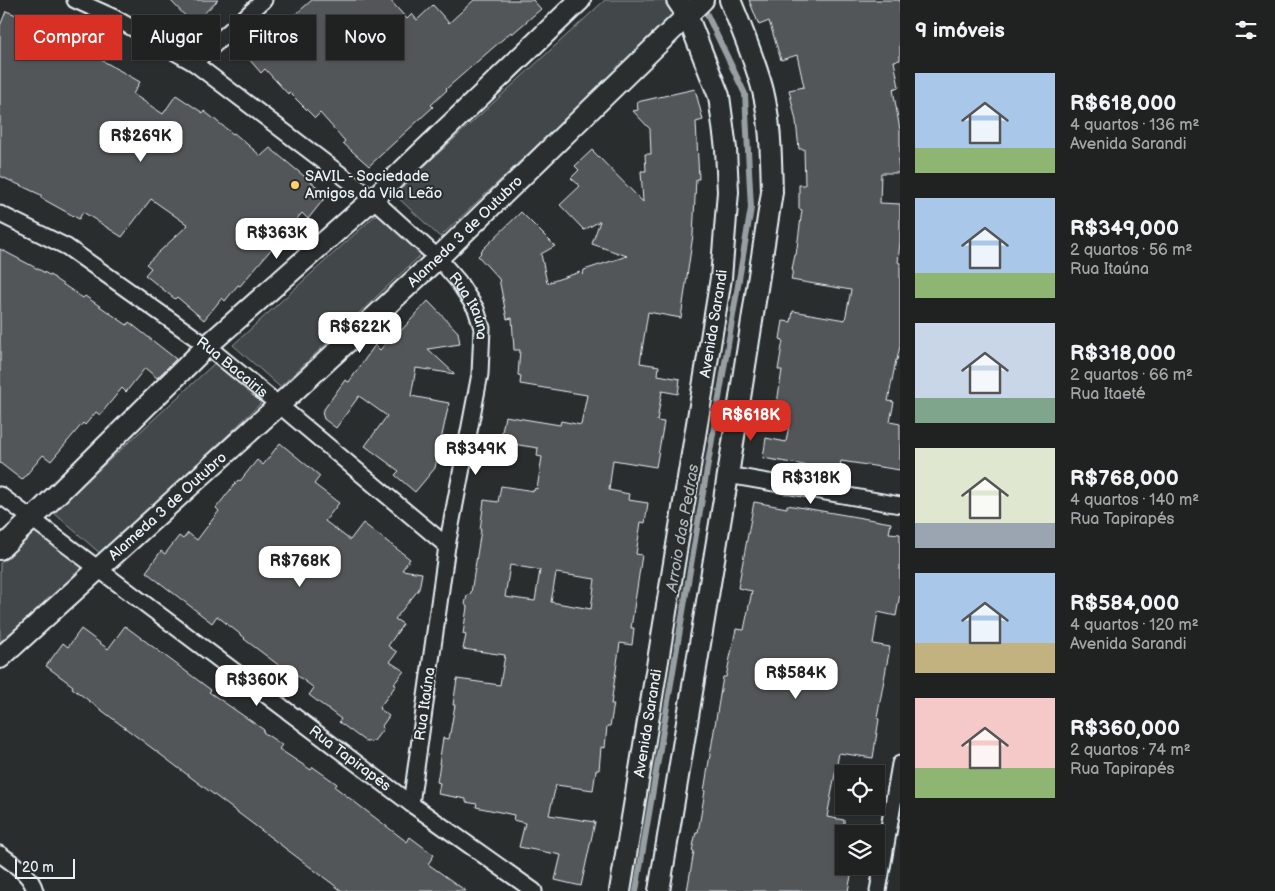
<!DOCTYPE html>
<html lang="pt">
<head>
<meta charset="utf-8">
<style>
  body { margin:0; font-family:"Balsamiq Sans",sans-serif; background:#282a2a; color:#f1f3f6; height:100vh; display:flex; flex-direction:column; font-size:19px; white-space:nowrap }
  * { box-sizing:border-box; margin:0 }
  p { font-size:16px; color:#a2a4a5 }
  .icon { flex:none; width:28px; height:28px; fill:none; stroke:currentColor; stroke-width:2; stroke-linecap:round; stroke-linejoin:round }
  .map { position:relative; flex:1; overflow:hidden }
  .details { display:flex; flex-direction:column; background:#202222; width:375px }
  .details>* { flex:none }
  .banner { position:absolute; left:15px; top:15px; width:475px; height:45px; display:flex; gap:10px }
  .buttons { position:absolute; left:835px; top:765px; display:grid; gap:10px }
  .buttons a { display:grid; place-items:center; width:50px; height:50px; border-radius:0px; background:#202222; box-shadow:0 1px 4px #0004,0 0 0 1px #3d3f40; font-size:25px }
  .scale { position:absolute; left:15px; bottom:12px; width:60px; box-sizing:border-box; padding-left:5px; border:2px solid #e8f1f8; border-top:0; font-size:14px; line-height:18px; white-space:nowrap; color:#e8f1f8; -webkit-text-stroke:4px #2a2d2e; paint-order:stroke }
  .price { position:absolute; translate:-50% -42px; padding:0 11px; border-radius:10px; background:#fff; color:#222; font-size:16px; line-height:32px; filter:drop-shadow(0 1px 2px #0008) }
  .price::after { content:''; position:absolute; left:50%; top:30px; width:15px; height:11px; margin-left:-8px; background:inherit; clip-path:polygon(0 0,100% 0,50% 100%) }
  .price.active { background:#d93025; color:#fff }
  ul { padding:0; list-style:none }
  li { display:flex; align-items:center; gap:15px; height:125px; padding:0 15px }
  li span { display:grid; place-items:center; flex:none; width:140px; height:100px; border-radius:0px; color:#555 }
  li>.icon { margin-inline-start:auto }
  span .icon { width:60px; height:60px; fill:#fffc; stroke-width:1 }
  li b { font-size:21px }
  h2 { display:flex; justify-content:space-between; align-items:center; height:60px; padding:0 15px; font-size:21px }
  .tag { padding:0 18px; border-radius:0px; background:#202222; box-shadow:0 1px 4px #0004,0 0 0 1px #3d3f40; font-size:18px; line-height:45px }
  .tag.active { background:#d93025; color:#fff }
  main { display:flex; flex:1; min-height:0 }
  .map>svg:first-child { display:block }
</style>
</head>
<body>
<main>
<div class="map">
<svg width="900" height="891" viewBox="0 0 900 891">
  <rect width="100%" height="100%" fill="#2a2d2e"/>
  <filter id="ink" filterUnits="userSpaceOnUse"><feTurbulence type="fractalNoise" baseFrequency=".02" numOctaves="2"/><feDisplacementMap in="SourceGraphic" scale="10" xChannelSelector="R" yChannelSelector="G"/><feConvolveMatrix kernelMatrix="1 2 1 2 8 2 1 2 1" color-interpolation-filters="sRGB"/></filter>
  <g filter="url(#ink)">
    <!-- green -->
    <g fill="#424648" stroke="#959ca0">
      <path d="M605,0H670L678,12L440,237L394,194Z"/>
      <path d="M379,212L424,252L280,387L233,345Z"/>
      <path d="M217,361L261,403L103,556L53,512Z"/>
      <path d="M37,529L84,568L0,646V563Z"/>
    </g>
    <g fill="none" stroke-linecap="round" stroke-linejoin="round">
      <!-- stream -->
      <path stroke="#989fa3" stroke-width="6" d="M636,891L751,208L745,94L702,4"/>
    </g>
    <!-- building -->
    <g fill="#535759" stroke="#e8f1f8" fill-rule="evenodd">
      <path d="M170,0H218L193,24Z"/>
      <path d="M312,0H390L407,19L412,14L417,20L433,5L449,23L474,0H533L541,9L512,34L511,32L446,89L447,90L431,105L433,107L369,166L343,143L345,141L320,113L315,118L289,92L288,94L265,69L261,73L249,59L261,48L258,45L287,20L288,21Z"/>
      <path d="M749,0H900V60L894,61L899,87L893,89L900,130V159L898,160L899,173H881L880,203L900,204V242L898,262L900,263V346L897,360H896L888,401L894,402L890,422L900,424V470L841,461L839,471L763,458L766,438L786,442L791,413L776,410L782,370H778L783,340L780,339L783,321L791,322L793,311L845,320L851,290L791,280L793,270L792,269L795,255H796L802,210L799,209V185H805L804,149H799L796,121L789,90L804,87L797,55L781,60L769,21L759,25Z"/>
      <path d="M6,11L27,19L28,17L88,40L84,50L140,82L133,94L163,114L176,95L203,113L204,111L233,134L234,133L261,156L270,148L327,195L308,219L302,213L240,286L238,285L225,301L222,298L204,320L177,297L175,299L145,275L151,268L146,264L188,225L151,199L122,237L83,212L79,219L41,198V195L0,176V26Z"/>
      <path d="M695,89L703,120L696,122L699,179H696L693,235L681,318L648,312L640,363L659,366L658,375L680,379L678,394L662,391L657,421L664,422L656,467L613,460L609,490L629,494L628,500L648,503L645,523L641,522L636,554L642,555L631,628H634L632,645L620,643L611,704H614L610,726H607L605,748L601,747L599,770H596L593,790L556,785L549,815L595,822L581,886L555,880L561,855L519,847L525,823L513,820L514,815L476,807L477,804L466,802V799L438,794L440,783L437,782L440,764H439L443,738L449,739L455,705H453L457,679L500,685L505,655L463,649L466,635L463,634L467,607L465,604L467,596L471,593L481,530H480L484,500L498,502L501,486L534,491L535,488L537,489L542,457L537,456L538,448L500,442L505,416L560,425L561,421L581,425L587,395L520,384L521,376L518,375L520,350H514L512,318L507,319L499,279L478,256L481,253L480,252L521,212L555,246L541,254L547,283L580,272L583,275L584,270L627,256L592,244L600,221L584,230L560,205L580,186L571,178L579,170L575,166L592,150L643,202L641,171H646L645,154H651L650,129L633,111L638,110L637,102ZM510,565L540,570L535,601L505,597ZM556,573L595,579L591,609L551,602Z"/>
      <path d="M0,249L55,278V279L83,298L85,296L127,325L129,322L176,359L157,378L145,368L126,392L122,388L100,415L96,412L85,425L83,423L51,461L43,455L22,480L0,463Z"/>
      <path d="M428,301L458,332L460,344L428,349L455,374L416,368L411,396L449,403L435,468L415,492L395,475L399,471L365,446L387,416L359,396L336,428L324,419L322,412L345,380L349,382L375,345L380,350L396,331L399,333Z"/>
      <path d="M280,443L320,476L314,484L339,503L325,521L350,540L363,523L410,559L402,570L422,573L419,589L395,619L403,624L388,646L397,652L390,662L404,671L394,684L396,685L379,708L389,716L382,726L383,729L374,741L366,742L339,722L341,719L309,695L314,688L287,668L285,670L244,639L245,638L217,616L212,623L146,572L161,551L165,554L179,536L183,539L188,533L197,540L219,511L216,508L238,480L240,481L257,460L263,465Z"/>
      <path d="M754,502L787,508V505L891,523L889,533L900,534V594L896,616L878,612L873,644L890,647L877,718L879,719L873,758L839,753L827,817L844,820V866H853L848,891H687L694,851H692L696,832H698L705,791H704L723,677H726L736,629L744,630L752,591L738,588Z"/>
      <path d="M125,626L211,690L209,692L264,730L263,732L282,745L279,749L311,770L313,767L337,784L335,787L407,842L410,837L434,855L428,864L466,891H342L72,688L73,686L46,666L63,643L68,647L81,629L108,649Z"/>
    </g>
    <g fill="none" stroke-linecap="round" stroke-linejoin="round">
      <defs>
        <g id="minor">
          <path id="s1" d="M75,0L113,17L194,63L373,199L438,258L458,281L476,309L482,328L480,374L447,546L411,804"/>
          <path d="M194,63L264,0"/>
          <path id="s2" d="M0,214L67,247L207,346L279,405L447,546"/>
          <path d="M728,475L900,505"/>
          <path id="s3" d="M0,495L411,804L534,891"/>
          <path d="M0,854C13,864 31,874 35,891"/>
          <path d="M878,891L900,764"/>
        </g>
        <g id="tertiary">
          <path d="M0,549L32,519L207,346L373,199L580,0"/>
          <path id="s4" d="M0,658L279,405L438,258L703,0"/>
          <path id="s5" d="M620,891L721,278L728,192L726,149L719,96L687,15L677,0"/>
          <path d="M659,891L728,475L772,192C771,158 771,124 763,91C755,60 742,30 730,0"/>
        </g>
      </defs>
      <!-- minor casing -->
      <use href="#minor" stroke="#e8f1f8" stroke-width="19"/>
      <!-- tertiary casing -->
      <use href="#tertiary" stroke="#e8f1f8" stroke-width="24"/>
      <!-- minor -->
      <use href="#minor" stroke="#2a2d2e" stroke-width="15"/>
      <!-- tertiary -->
      <use href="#tertiary" stroke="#2a2d2e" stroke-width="20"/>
    </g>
  </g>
  <!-- markers -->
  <circle fill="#ffd166" stroke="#2a2d2e" stroke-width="2" cx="295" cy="185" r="5"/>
  <g text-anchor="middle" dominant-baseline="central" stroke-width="4" stroke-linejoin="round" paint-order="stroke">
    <!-- poi labels -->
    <g font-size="15" fill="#e8f1f8" stroke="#2a2d2e" text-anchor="start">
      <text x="305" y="176">SAVIL - Sociedade<tspan x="305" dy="17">Amigos da Vila Leão</tspan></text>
    </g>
    <!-- street labels -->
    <g font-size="15" fill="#e8f1f8" stroke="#2a2d2e">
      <text stroke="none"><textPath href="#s4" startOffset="631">Alameda 3 de Outubro</textPath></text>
      <text stroke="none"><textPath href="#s1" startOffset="506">Rua Itaúna</textPath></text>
      <text stroke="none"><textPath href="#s5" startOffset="575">Avenida Sarandi</textPath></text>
      <text stroke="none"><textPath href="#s2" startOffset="279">Rua Bacairis</textPath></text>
      <text stroke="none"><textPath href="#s4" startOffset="226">Alameda 3 de Outubro</textPath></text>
      <text transform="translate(425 704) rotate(-82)">Rua Itaúna</text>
      <text stroke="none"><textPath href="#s5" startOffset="170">Avenida Sarandi</textPath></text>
      <text stroke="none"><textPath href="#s3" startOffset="438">Rua Tapirapés</textPath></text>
    </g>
    <!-- water labels -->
    <g font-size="16" font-style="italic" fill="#acb3b9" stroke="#2a2d2e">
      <text transform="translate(683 528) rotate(-80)">Arroio das Pedras</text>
    </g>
  </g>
</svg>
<div class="buttons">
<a><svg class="icon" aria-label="locate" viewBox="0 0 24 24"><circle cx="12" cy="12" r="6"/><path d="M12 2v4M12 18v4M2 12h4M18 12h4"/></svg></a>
<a><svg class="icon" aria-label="layers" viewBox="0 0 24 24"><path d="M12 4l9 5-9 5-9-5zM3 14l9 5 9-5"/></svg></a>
</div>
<div class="scale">20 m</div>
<b class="price" style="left:141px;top:163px">R$269K</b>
<b class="price" style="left:277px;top:260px">R$363K</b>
<b class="price" style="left:360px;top:354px">R$622K</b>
<b class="price active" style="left:751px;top:442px">R$618K</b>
<b class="price" style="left:476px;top:476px">R$349K</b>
<b class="price" style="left:811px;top:505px">R$318K</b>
<b class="price" style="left:300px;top:588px">R$768K</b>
<b class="price" style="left:796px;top:700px">R$584K</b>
<b class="price" style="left:257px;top:707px">R$360K</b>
<div class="banner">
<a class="tag active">Comprar</a>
<a class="tag">Alugar</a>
<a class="tag">Filtros</a>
<a class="tag">Novo</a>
</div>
</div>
<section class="details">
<h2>9 imóveis<svg class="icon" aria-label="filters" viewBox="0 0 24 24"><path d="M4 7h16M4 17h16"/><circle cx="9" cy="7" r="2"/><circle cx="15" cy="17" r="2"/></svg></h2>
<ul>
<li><span style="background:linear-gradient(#a9c7e8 75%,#8fb573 0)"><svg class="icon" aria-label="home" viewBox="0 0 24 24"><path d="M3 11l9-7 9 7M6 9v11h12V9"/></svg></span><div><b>R$618,000</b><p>4 quartos · 136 m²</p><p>Avenida Sarandi</p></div></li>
<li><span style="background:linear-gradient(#a9c7e8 75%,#8fb573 0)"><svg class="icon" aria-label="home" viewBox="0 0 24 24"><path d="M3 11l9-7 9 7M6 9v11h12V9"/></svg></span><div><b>R$349,000</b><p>2 quartos · 56 m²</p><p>Rua Itaúna</p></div></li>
<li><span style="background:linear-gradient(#c9d6e8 75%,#7fa58c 0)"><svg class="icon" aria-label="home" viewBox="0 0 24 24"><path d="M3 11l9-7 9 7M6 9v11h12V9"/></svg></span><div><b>R$318,000</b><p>2 quartos · 66 m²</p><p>Rua Itaeté</p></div></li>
<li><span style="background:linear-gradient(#dfe7d0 75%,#9aa5b1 0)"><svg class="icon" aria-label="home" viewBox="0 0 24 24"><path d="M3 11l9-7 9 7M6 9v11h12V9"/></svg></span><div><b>R$768,000</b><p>4 quartos · 140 m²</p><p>Rua Tapirapés</p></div></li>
<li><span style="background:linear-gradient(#a9c7e8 70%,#c2b280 0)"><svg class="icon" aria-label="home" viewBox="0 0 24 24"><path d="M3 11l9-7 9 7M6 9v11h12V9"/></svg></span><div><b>R$584,000</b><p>4 quartos · 120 m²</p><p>Avenida Sarandi</p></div></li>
<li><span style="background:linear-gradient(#f6c9c9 70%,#8fb573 0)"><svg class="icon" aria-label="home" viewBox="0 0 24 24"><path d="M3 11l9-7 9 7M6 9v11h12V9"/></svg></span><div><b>R$360,000</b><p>2 quartos · 74 m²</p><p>Rua Tapirapés</p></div></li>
</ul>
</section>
</main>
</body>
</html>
